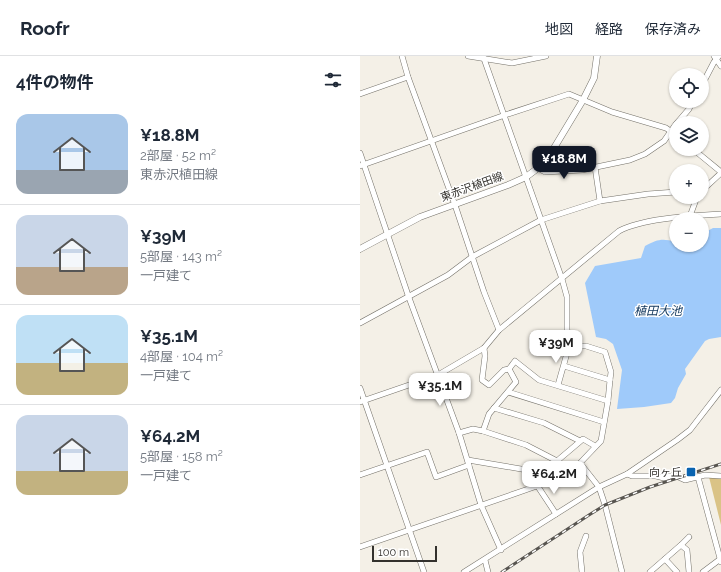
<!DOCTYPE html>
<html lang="ja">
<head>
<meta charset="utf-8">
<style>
  body { margin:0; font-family:Raleway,"Noto Sans JP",sans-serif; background:#f6f6f7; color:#1f2937; height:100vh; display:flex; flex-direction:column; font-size:15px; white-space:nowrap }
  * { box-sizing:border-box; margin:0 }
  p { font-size:13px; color:#747a83 }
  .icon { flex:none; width:22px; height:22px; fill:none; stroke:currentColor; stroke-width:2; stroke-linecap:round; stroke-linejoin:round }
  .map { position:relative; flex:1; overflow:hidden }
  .sheet { display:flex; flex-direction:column; background:#fff; width:360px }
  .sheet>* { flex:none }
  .fabs { position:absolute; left:309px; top:12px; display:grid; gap:8px }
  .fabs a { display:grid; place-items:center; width:40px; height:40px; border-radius:50%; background:#fff; box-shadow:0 1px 3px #0004; font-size:20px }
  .scale { position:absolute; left:12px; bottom:10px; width:65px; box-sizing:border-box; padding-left:4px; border:2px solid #33312d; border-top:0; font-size:11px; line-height:14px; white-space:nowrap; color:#33312d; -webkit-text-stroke:3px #fff; paint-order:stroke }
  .price { position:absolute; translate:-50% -34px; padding:0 9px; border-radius:8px; background:#fff; color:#222; font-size:13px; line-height:26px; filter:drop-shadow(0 1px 2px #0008) }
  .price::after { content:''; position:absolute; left:50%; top:24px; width:12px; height:9px; margin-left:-6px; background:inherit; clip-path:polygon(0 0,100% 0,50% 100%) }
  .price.on { background:#111827; color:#fff }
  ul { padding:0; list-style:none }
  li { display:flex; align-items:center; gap:12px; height:100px; padding:0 16px }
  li+li { border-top:1px solid #e0e1e3 }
  li span { display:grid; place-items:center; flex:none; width:112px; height:80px; border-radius:12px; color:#555 }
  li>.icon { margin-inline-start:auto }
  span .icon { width:48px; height:48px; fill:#fffc; stroke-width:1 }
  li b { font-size:17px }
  h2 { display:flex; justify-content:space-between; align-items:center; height:48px; padding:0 16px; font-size:17px }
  header { display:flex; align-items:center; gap:24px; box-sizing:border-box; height:56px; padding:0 20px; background:#fff; border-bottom:1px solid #e0e1e3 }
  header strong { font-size:19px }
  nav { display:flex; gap:22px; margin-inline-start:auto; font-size:14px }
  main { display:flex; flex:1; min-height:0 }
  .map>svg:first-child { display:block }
</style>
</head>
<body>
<header>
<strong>Roofr</strong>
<nav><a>地図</a><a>経路</a><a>保存済み</a></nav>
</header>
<main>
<section class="sheet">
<h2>4件の物件<svg class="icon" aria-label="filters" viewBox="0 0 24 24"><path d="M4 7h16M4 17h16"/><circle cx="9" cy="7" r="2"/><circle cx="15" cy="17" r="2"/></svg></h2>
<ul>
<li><span style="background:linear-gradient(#a9c7e8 70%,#9aa5b1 0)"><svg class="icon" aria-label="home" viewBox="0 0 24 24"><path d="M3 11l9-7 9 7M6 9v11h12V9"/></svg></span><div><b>¥18.8M</b><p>2部屋 · 52 m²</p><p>東赤沢植田線</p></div></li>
<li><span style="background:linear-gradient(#c9d6e8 65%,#b9a48a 0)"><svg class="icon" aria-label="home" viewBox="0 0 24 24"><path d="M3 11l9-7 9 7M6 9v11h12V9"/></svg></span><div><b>¥39M</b><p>5部屋 · 143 m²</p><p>一戸建て</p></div></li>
<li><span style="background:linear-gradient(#bfe0f5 60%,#c2b280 0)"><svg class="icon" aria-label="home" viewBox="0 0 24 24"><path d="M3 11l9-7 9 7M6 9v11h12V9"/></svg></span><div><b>¥35.1M</b><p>4部屋 · 104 m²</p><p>一戸建て</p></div></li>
<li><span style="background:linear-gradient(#c9d6e8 70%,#c2b280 0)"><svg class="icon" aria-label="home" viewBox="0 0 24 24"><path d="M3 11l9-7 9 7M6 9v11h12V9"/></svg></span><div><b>¥64.2M</b><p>5部屋 · 158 m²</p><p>一戸建て</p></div></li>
</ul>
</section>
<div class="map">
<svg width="361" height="516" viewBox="0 0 361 516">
  <rect width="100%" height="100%" fill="#f4f0e7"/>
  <!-- green -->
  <path fill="#dac386" d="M349,421H361V469Z"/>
  <!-- water -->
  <path fill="#9fcafa" d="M353,172H361V281L349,283L345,285L325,313L326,318L318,332L315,342L311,347L284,351L257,353L262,314L253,288L246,283L236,281L225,227L235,210L281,202L285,190C298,183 302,182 316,186V189H342V178Z"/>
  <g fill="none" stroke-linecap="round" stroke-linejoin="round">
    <defs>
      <g id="minor">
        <path d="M42,0L48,21L95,149L124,236L139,274"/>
        <path d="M108,0L152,7L186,0"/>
        <path d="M123,0L202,223L207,241V273L209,290L198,329"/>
        <path d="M354,0L361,10"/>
        <path d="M342,29L354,6L359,0"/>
        <path d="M0,38L48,21"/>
        <path d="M317,67L329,53L333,45"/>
        <path d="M333,93L361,116"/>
        <path d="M0,97L48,239L99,377L121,449L141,494"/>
        <path d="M0,110L145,59L209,38L252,56L306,72L316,79"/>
        <path d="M235,111L240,145"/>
        <path d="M178,112L185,116L222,114L270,104L285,98L304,85L316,68"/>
        <path d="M342,133L347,130L361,117"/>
        <path d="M330,160L337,141"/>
        <path d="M0,267L88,219L112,201L181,164L240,145L288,138L316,136"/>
        <path d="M209,290H226L245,296L251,316L250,324L248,345L241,385L220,407L239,431L245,449L262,516"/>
        <path d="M124,292L125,300L122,324L129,329L144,314L149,313L155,305L179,324L248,345"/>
        <path d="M204,310L250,324"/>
        <path d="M0,332L64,516"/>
        <path d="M148,336L244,366"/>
        <path d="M0,346L78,319L124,292L139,274L259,175C284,162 332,160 361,158"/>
        <path d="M134,352L184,367L220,385"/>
        <path d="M123,375L129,358L156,326L149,313"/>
        <path d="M99,377L113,373L123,375L166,389L197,405L223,383L235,390"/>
        <path d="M108,404L167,414L196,458"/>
        <path d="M267,418L272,420H296L304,422L314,419L325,424L345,419L361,420"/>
        <path d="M0,419L67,396L76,421L109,409"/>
        <path d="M338,421L361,506"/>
        <path d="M321,489L329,481"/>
        <path d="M0,491L177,430"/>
        <path d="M305,503L317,516"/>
        <path d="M125,504L128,516"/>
        <path d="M104,516L239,431L267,418L317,384L330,374L361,334"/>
        <path d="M222,516L220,496L226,480"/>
        <path d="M290,516L321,489L327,494L329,516"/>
        <path d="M343,516L359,504"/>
      </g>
      <path id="major" d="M0,193L60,161L148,129L166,121L178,112L191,97L223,44L234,22L237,0"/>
    </defs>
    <!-- minor casing -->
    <use href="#minor" stroke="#747169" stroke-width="6"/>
    <!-- major casing -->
    <use href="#major" stroke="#747169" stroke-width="7"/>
    <!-- minor -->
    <use href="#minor" stroke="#fff" stroke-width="5"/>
    <!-- major -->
    <use href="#major" stroke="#fff" stroke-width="6"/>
    <defs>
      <path id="rail" d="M142,516L229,459L245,449L290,431L361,408"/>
    </defs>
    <!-- rail casing -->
    <use href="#rail" stroke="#585550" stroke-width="3"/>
    <!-- rail -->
    <use href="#rail" stroke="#fff" stroke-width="1.5" stroke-dasharray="4.5" stroke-linecap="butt"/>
  </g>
  <!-- markers -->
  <rect fill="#0963b0" stroke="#fff" stroke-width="1.5" x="326" y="411" width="10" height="10" rx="2"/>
  <g text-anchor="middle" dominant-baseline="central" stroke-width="3" stroke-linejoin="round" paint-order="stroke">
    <!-- street labels -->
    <g font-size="11" fill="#33312d" stroke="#fff">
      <text transform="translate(112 131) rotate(-20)">東赤沢植田線</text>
    </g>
    <!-- poi labels -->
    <g font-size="11" fill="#33312d" stroke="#fff" text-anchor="end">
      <text x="322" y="416">向ヶ丘</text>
    </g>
    <!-- water labels -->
    <g font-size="12" font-style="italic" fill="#0f355b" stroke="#fff">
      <text x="298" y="255">植田大池</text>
    </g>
  </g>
</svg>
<div class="fabs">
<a><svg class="icon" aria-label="locate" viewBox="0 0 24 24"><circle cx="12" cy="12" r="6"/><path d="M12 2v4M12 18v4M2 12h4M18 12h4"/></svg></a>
<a><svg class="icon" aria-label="layers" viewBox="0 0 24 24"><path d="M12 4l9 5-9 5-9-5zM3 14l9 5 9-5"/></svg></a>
<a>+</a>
<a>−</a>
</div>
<div class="scale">100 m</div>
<b class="price on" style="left:204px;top:124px">¥18.8M</b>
<b class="price" style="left:196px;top:308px">¥39M</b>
<b class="price" style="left:80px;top:351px">¥35.1M</b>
<b class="price" style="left:194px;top:439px">¥64.2M</b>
</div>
</main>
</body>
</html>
